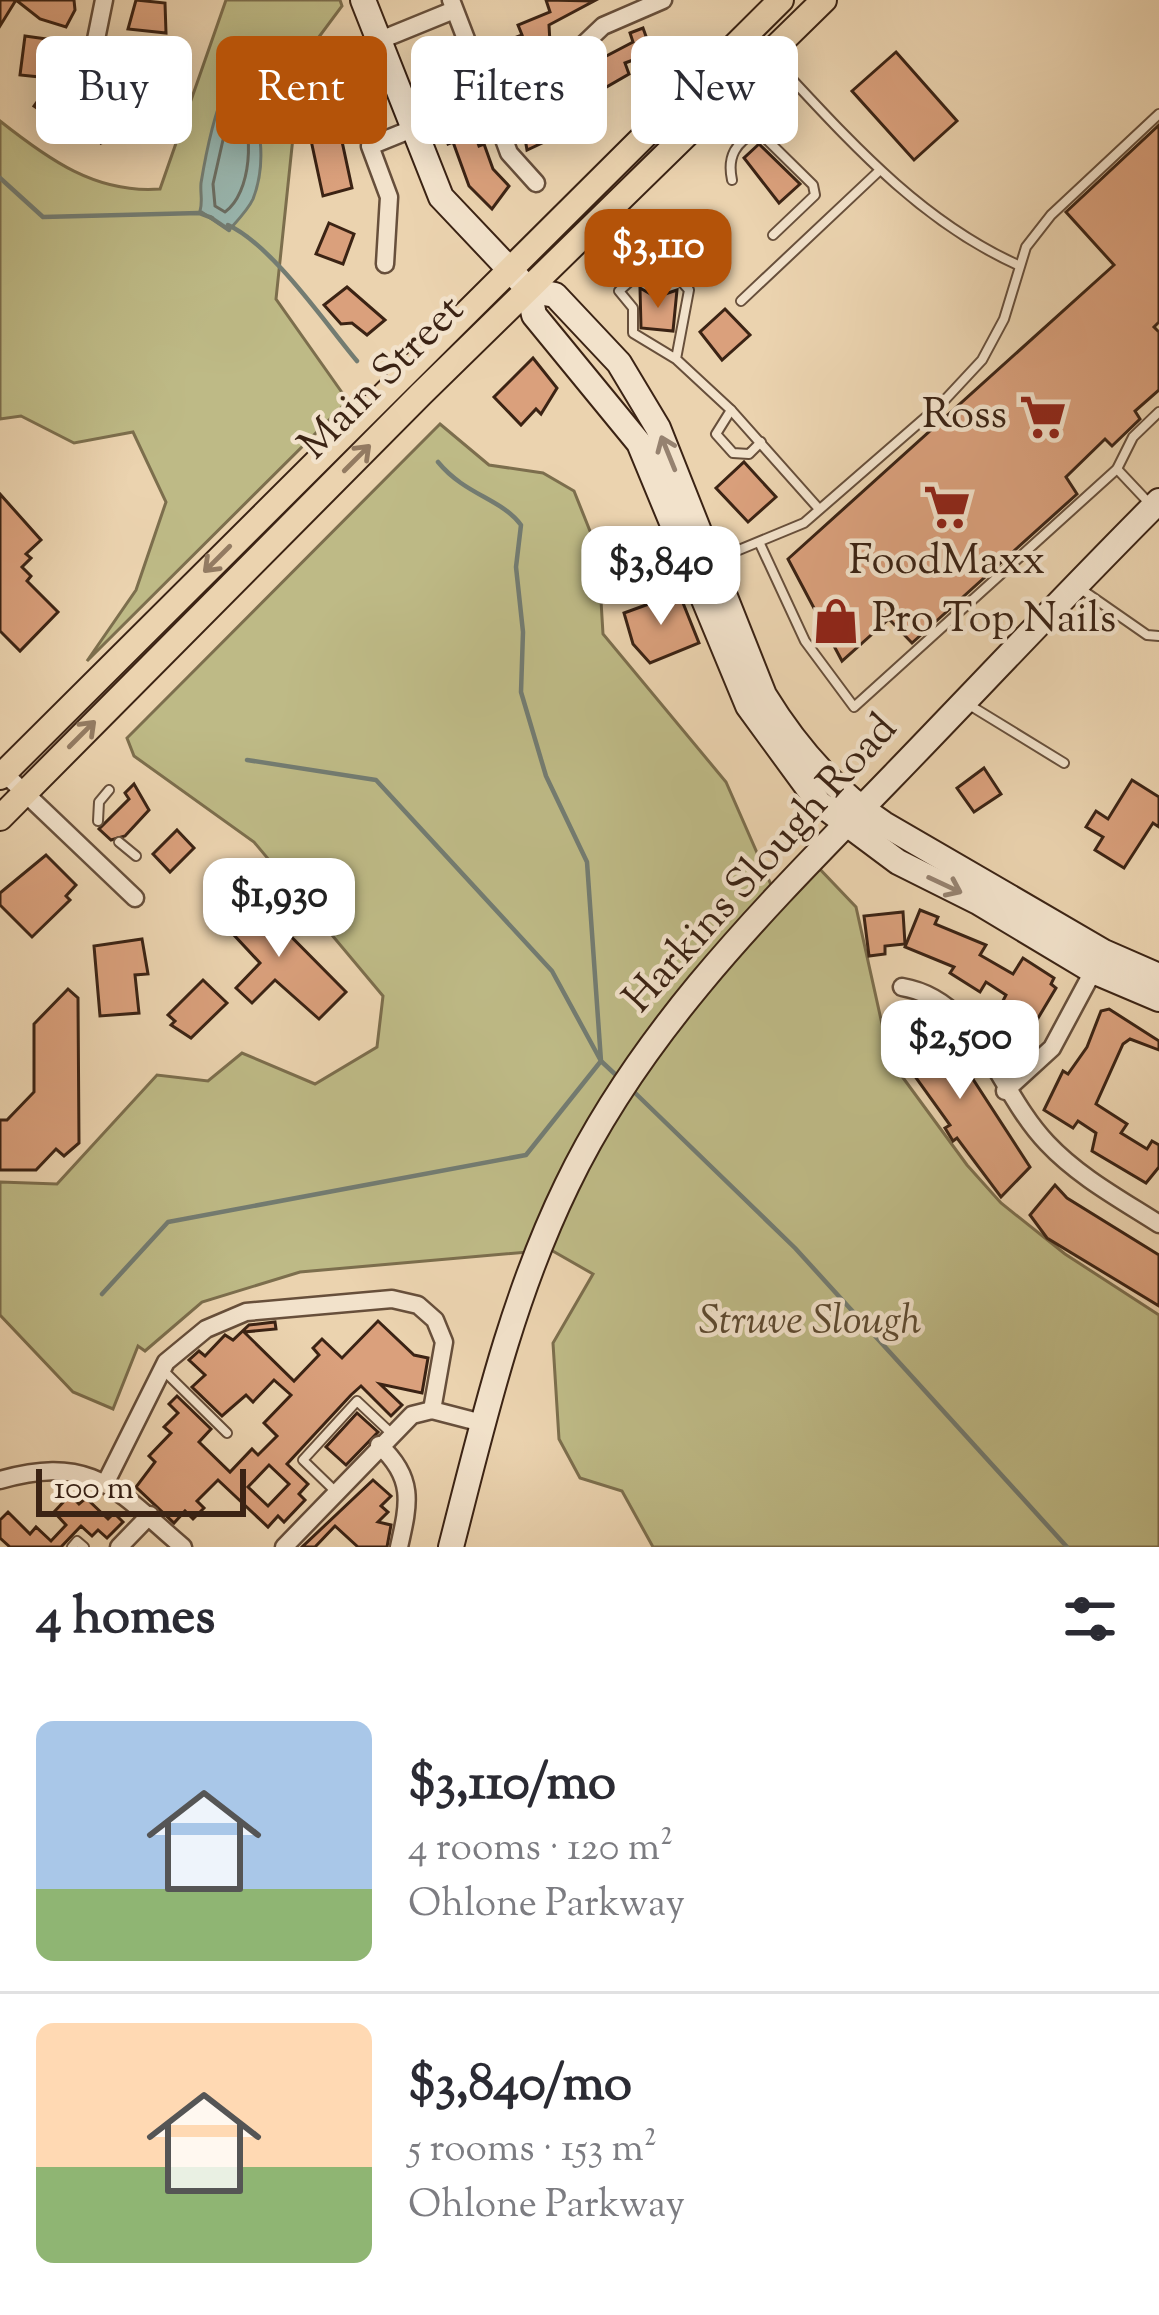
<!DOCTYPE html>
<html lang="en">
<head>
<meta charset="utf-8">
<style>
  body { margin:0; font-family:"Sorts Mill Goudy",serif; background:#f7f7f7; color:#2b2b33; height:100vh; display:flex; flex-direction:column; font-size:45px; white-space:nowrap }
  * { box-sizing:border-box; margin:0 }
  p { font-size:39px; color:#7c7c81 }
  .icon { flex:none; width:66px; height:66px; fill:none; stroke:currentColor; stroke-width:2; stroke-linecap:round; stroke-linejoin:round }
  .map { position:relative; height:1547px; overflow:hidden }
  .details { display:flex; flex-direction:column; background:#fff; flex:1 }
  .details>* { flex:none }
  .top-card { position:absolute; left:36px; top:36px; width:1089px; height:108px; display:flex; gap:24px }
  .scale { position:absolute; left:36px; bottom:30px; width:210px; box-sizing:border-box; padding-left:12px; border:6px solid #3b2314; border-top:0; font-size:33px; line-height:42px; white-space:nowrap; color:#3b2314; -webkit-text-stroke:9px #f2e2cb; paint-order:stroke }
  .price { position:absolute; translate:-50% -102px; padding:0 27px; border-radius:24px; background:#fff; color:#222; font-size:39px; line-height:78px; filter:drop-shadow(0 3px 6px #0008) }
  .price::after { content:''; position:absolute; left:50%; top:72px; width:36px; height:27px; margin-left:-18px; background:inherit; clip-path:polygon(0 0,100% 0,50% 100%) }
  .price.on { background:#b45309; color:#fff }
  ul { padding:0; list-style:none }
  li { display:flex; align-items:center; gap:36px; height:300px; padding:0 36px }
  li+li { border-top:3px solid #e1e1e2 }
  li span { display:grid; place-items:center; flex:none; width:336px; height:240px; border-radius:18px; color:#555 }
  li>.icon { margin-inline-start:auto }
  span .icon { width:144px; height:144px; fill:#fffc; stroke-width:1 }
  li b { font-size:51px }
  h2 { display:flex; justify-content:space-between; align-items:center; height:144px; padding:0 36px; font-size:51px }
  .pill { padding:0 42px; border-radius:18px; background:#fff; box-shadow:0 6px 30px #0003; font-size:42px; line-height:108px }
  .pill.on { background:#b45309; color:#fff }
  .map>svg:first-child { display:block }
</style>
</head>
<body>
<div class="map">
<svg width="1159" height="1547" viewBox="0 0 1159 1547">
  <rect width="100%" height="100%" fill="#ebd3af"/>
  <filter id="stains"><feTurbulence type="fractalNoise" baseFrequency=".00167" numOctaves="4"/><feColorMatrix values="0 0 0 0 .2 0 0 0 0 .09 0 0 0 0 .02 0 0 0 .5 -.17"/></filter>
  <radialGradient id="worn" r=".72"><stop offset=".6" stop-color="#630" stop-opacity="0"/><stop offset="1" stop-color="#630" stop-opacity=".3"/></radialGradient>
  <!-- green -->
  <g fill="#beba86" stroke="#7c6e4d" stroke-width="3">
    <path d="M226,0H340L342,6L301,61L276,299L348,401L87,661L136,590L166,502L133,432L74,443L21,416L0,419V121C48,159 96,194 160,189Z"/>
    <path d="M440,424L489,465L543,473L574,491L598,551L603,634L726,782L779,903L814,863L856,907L890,1060L967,1165L1001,1203L1065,1254L1159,1315V1547H653L622,1491L580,1478L559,1439L553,1343L593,1274L551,1250L300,1272L202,1302L145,1351L138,1346L113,1409L73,1392L0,1315V1182L57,1184L157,1075L208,1081L242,1053L315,1084L377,1047L383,996L254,842L134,756L127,738Z"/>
  </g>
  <!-- water -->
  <path fill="#99b7b0" stroke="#737c72" stroke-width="3" d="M238,87C264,112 266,166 253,199C248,210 237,221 229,230L200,211C203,201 200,194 201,183C206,153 213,117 225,90Z"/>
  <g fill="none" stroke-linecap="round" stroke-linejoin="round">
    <!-- shore -->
    <path stroke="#6a6d62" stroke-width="3" d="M237,105C256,130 251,194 225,212L215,206L213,184L230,109Z"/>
    <!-- stream -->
    <g stroke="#737c72" stroke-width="4.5">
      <path d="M0,178L43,217L199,213L212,218"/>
      <path d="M210,217L229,230"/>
      <path d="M228,225C272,245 325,323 357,361"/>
      <path d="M438,462C465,495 502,499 521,525L516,567L523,632L521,692L546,776L587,862L601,1061L617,1076"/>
      <path d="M630,1088L795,1248L1067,1547"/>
      <path d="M102,1294L168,1222L526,1155L601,1061L552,971L376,780L247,760"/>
    </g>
  </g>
  <!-- building -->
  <g fill="#daa07c" stroke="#3b2314" stroke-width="3" fill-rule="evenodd">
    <path d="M0,0H74L75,10L66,27L40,19L16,0L0,26Z"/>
    <path d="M136,0L165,3L166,33L128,29Z"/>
    <path d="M546,0L594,1L549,25L550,43L522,54L521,66L504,72L490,47L522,35L518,25L550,12Z"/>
    <path d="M643,28L652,53L625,63L629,74L598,92L601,101L585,107L588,116L572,122L574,128L527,150L522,121L571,98L569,92L584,84L582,78L597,69L595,62L633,42L630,33Z"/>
    <path d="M25,36L54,40L50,78L20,75Z"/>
    <path d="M435,44L443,47L479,146L484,144L493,169L509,186L492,209L469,186L453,142L448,144L414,52Z"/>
    <path d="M896,52L957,121L914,160L852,91Z"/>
    <path d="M144,55L159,60L146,98L118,89L129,56L142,60Z"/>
    <path d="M314,62L342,74L337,91L331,90L352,188L323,196L303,103Z"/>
    <path d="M52,81L82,102L65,127L34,106Z"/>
    <path d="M118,89L129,116L110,127L115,137L101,143L85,103Z"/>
    <path d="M1159,125V322L1154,327L1159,332V390L1135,411L1140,419L1112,446L1105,439L1066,477L1077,494L912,643L889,619L842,661L788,559L1114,265L1066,212Z"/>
    <path d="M759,144L800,184L779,203L744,158Z"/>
    <path d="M329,223L354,234L343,264L316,254Z"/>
    <path d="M347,287L385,320L367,335L352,323L341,324L324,305Z"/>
    <path d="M640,288L656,297L677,290L673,331L641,328Z"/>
    <path d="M725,309L750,335L722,360L700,332Z"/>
    <path d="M533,358L557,388L541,414L536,409L521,425L494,397Z"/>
    <path d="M744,462L776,497L748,522L716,488Z"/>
    <path d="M0,494L41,540L26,554L31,558L22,567L31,576L27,581L58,612L20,651L0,631Z"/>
    <path d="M679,593L699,643L650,663L633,644L624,613Z"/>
    <path d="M984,768L1001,794L974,812L957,788Z"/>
    <path d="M1132,780L1159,797V827L1153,823L1124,868L1095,850L1103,837L1086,827L1096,811L1108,819Z"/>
    <path d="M134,784L149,810L125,836L111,840L99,829L129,799L125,793Z"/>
    <path d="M177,830L194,848L170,872L153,854Z"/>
    <path d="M46,855L76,885L66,896L70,900L32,937L0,905V893Z"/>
    <path d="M248,893L346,992L319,1019L275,980L252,1003L236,988L260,963L220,920Z"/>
    <path d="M920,910L938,917L935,924L986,945L980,955L1013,974L1023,958L1054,978L1051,984L1056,988L1025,1040L992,1022L1006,995L986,982L980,992L950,973L954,967L905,947Z"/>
    <path d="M903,912L905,944L885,946V954L869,956L864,916Z"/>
    <path d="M142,939L148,974L135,975L139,1013L100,1016L94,946Z"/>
    <path d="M203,980L227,1003L191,1038L171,1025L175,1021L168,1015Z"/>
    <path d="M68,989L78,998L79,1143L64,1156L56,1149L36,1170H0V1120H7L34,1092V1024Z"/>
    <path d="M1109,1009L1159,1041V1050L1130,1039L1123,1044L1096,1104L1127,1124L1121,1133L1147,1149L1152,1141L1159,1145V1167L1146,1183L1092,1151L1096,1133L1078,1121L1073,1128L1044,1110L1063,1071L1068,1074L1087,1047L1101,1011Z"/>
    <path d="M921,1014L935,1030L939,1027L1030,1167L1001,1197L957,1138L953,1141L945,1128L950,1125L886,1036Z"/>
    <path d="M1055,1185L1067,1198L1159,1255V1306L1047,1238L1030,1215Z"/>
    <path d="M378,1321L414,1355L428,1358L422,1393L380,1384L402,1405L391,1416L361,1386L351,1395L287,1464L308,1484L299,1494L305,1500L284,1522L278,1516L268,1527L218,1480L197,1501L204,1508L193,1519L185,1511L174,1523L136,1487L155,1462L149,1456L171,1433L164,1427L178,1413L169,1404L177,1396L211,1429L199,1442L230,1472L252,1449L258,1455L277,1436L264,1423L291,1395L274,1380L253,1402L246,1395L222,1416L192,1387L205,1375L189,1360L199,1351L205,1356L225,1335L233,1340L249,1325L275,1322L276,1329L244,1332L294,1381L319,1355L313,1348L322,1339L342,1358ZM269,1465L289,1484L268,1506L248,1487Z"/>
    <path d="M357,1413L378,1432L346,1465L326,1447Z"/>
    <path d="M373,1480L391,1496L381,1506L388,1512L378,1522L391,1525L387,1547H358L335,1526L315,1547H302Z"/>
    <path d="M70,1495L79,1504L86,1498L108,1519L114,1513L123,1522L107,1538L98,1530L92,1536L81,1526L61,1547H10L0,1538V1520L8,1512L30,1534L36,1527L51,1541L66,1525L54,1512Z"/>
  </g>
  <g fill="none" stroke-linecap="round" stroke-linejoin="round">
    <defs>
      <g id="lane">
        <path d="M773,59C847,138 918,220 1018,265"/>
        <path d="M365,77L360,105L370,145"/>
        <path d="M732,180C727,157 735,142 758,131L813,185L815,195L773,235"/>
        <path d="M690,245L721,223"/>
        <path d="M657,289L668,266"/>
        <path d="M741,301L879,171"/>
        <path d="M676,359L633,333V308L619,291L659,256L689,290L676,359L731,410L819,509"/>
        <path d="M731,410L716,434L733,453L749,454L761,442"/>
        <path d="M1117,469L1149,503"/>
        <path d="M760,544L805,641L854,707L1117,469L1133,437L1159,412"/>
        <path d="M717,559L804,523L942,403L982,360L1004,319L1026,247L1051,215L1159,114"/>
        <path d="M1078,587L1147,635L1159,636"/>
        <path d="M971,706L1064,763"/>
        <path d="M98,821L99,802L109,790"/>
        <path d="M119,842L136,856"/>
        <path d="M163,1370L227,1433"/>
        <path d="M336,1492L303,1460L357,1401L391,1433"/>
        <path d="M72,1547L77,1541L84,1547"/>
      </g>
      <g id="street">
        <path d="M451,0L491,104L542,84L603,26L663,0"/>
        <path d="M378,41L454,10"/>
        <path d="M92,59L104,0"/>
        <path d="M491,104L509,153L536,183"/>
        <path d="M385,264L389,197L370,146L412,129"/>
        <path d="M4,773L135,898"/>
        <path d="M902,987C979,1000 997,1091 1047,1143C1079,1177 1120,1199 1159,1224"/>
        <path d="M1005,1091L1052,1048L1097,964"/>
        <path d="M379,1445C415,1478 409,1503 399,1547"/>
        <path d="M0,1480C94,1453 118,1492 183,1547"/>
        <path d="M106,1482L166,1362L206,1329L246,1312L392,1299L418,1305L435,1320L444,1342L432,1410"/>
        <path d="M119,1547L150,1515"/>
        <path d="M284,1547L412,1415L432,1410L482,1423"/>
      </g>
      <g id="secondary">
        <path d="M363,0L441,197L529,290L534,315L639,443L748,706L819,803L898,862L978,902L1093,971L1159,999"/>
        <path d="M529,290L555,295L619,363L658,428L764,695C794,744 835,792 884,824L1104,952L1159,976"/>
        <path d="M451,1547C483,1423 511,1300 567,1185C644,1025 772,901 894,775C982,684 1069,591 1159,501"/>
      </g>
      <g id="primary">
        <path d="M0,777L781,0"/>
        <path d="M0,818L421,394L824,0"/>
      </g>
    </defs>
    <!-- lane casing -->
    <use href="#lane" stroke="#674f3b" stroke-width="12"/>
    <!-- street casing -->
    <use href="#street" stroke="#674f3b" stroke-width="21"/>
    <!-- secondary casing -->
    <use href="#secondary" stroke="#3b2314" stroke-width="28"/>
    <!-- primary casing -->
    <use href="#primary" stroke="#3b2314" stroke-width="28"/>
    <!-- lane -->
    <use href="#lane" stroke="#f2e2cb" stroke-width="8"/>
    <!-- street -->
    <use href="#street" stroke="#f2e2cb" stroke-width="16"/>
    <!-- secondary -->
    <use href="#secondary" stroke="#f2e2cb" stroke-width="24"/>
    <!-- primary -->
    <use href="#primary" stroke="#ebd3af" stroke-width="24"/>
  </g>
  <!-- one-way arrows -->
  <defs><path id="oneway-shaft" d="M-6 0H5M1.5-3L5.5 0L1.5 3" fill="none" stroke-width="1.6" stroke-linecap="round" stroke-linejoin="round" transform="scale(3)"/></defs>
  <g stroke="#968270">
    <use href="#oneway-shaft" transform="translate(668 453) rotate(-112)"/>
    <use href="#oneway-shaft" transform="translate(945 885) rotate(25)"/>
  </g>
  <g stroke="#937b62">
    <use href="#oneway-shaft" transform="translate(357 458) rotate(-45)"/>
    <use href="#oneway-shaft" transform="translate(217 559) rotate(135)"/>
    <use href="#oneway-shaft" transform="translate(82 734) rotate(-45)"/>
  </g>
  <!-- icons -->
  <defs>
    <symbol id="supermarket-bare" viewBox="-9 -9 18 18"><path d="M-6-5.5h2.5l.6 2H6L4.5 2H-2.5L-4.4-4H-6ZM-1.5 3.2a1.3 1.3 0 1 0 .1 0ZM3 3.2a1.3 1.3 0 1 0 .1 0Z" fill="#8f2418" stroke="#f2e2cb" stroke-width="2.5" paint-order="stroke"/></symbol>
    <symbol id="shop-bare" viewBox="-9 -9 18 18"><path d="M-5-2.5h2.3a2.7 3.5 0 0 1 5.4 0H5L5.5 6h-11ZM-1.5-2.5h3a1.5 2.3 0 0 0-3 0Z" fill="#8f2418" stroke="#f2e2cb" stroke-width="2.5" paint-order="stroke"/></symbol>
  </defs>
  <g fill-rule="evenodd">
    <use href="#supermarket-bare" x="1010" y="384" width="66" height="66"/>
    <use href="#supermarket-bare" x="914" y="474" width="66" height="66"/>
    <use href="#shop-bare" x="803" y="588" width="66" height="66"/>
  </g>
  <g text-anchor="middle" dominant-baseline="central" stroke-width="9" stroke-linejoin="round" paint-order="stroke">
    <!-- street labels -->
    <g font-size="42" fill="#3b2314" stroke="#f2e2cb">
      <text transform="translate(383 379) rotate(-45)">Main Street</text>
      <text transform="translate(762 865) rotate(-48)">Harkins Slough Road</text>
    </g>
    <!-- poi labels -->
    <g font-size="42" fill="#3b2314" stroke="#f2e2cb" text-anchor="end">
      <text x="1007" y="417">Ross</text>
      <text x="947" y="563" text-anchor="middle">FoodMaxx</text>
      <text x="872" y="621" text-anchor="start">Pro Top Nails</text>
    </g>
    <!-- park labels -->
    <g font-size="42" font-style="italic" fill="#5c4930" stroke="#f2e2cb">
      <text x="810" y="1323">Struve Slough</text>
    </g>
  </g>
  <rect width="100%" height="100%" filter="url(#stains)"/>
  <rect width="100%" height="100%" fill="url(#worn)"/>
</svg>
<div class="scale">100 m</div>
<b class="price on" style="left:658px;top:311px">$3,110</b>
<b class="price" style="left:661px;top:628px">$3,840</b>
<b class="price" style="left:279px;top:960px">$1,930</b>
<b class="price" style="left:960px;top:1102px">$2,500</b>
<div class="top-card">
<a class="pill">Buy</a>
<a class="pill on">Rent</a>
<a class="pill">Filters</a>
<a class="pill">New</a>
</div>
</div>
<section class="details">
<h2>4 homes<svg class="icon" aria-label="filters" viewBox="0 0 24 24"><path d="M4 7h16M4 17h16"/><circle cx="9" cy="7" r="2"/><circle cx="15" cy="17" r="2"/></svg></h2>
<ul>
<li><span style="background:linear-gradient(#a9c7e8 70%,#8fb573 0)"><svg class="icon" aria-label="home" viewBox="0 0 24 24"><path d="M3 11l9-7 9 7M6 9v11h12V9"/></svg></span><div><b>$3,110/mo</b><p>4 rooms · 120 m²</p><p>Ohlone Parkway</p></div></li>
<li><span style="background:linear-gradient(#ffd9b3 60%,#8fb573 0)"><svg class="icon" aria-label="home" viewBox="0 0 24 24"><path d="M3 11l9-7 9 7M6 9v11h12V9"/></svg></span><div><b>$3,840/mo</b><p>5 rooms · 153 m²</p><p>Ohlone Parkway</p></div></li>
</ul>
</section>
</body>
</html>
